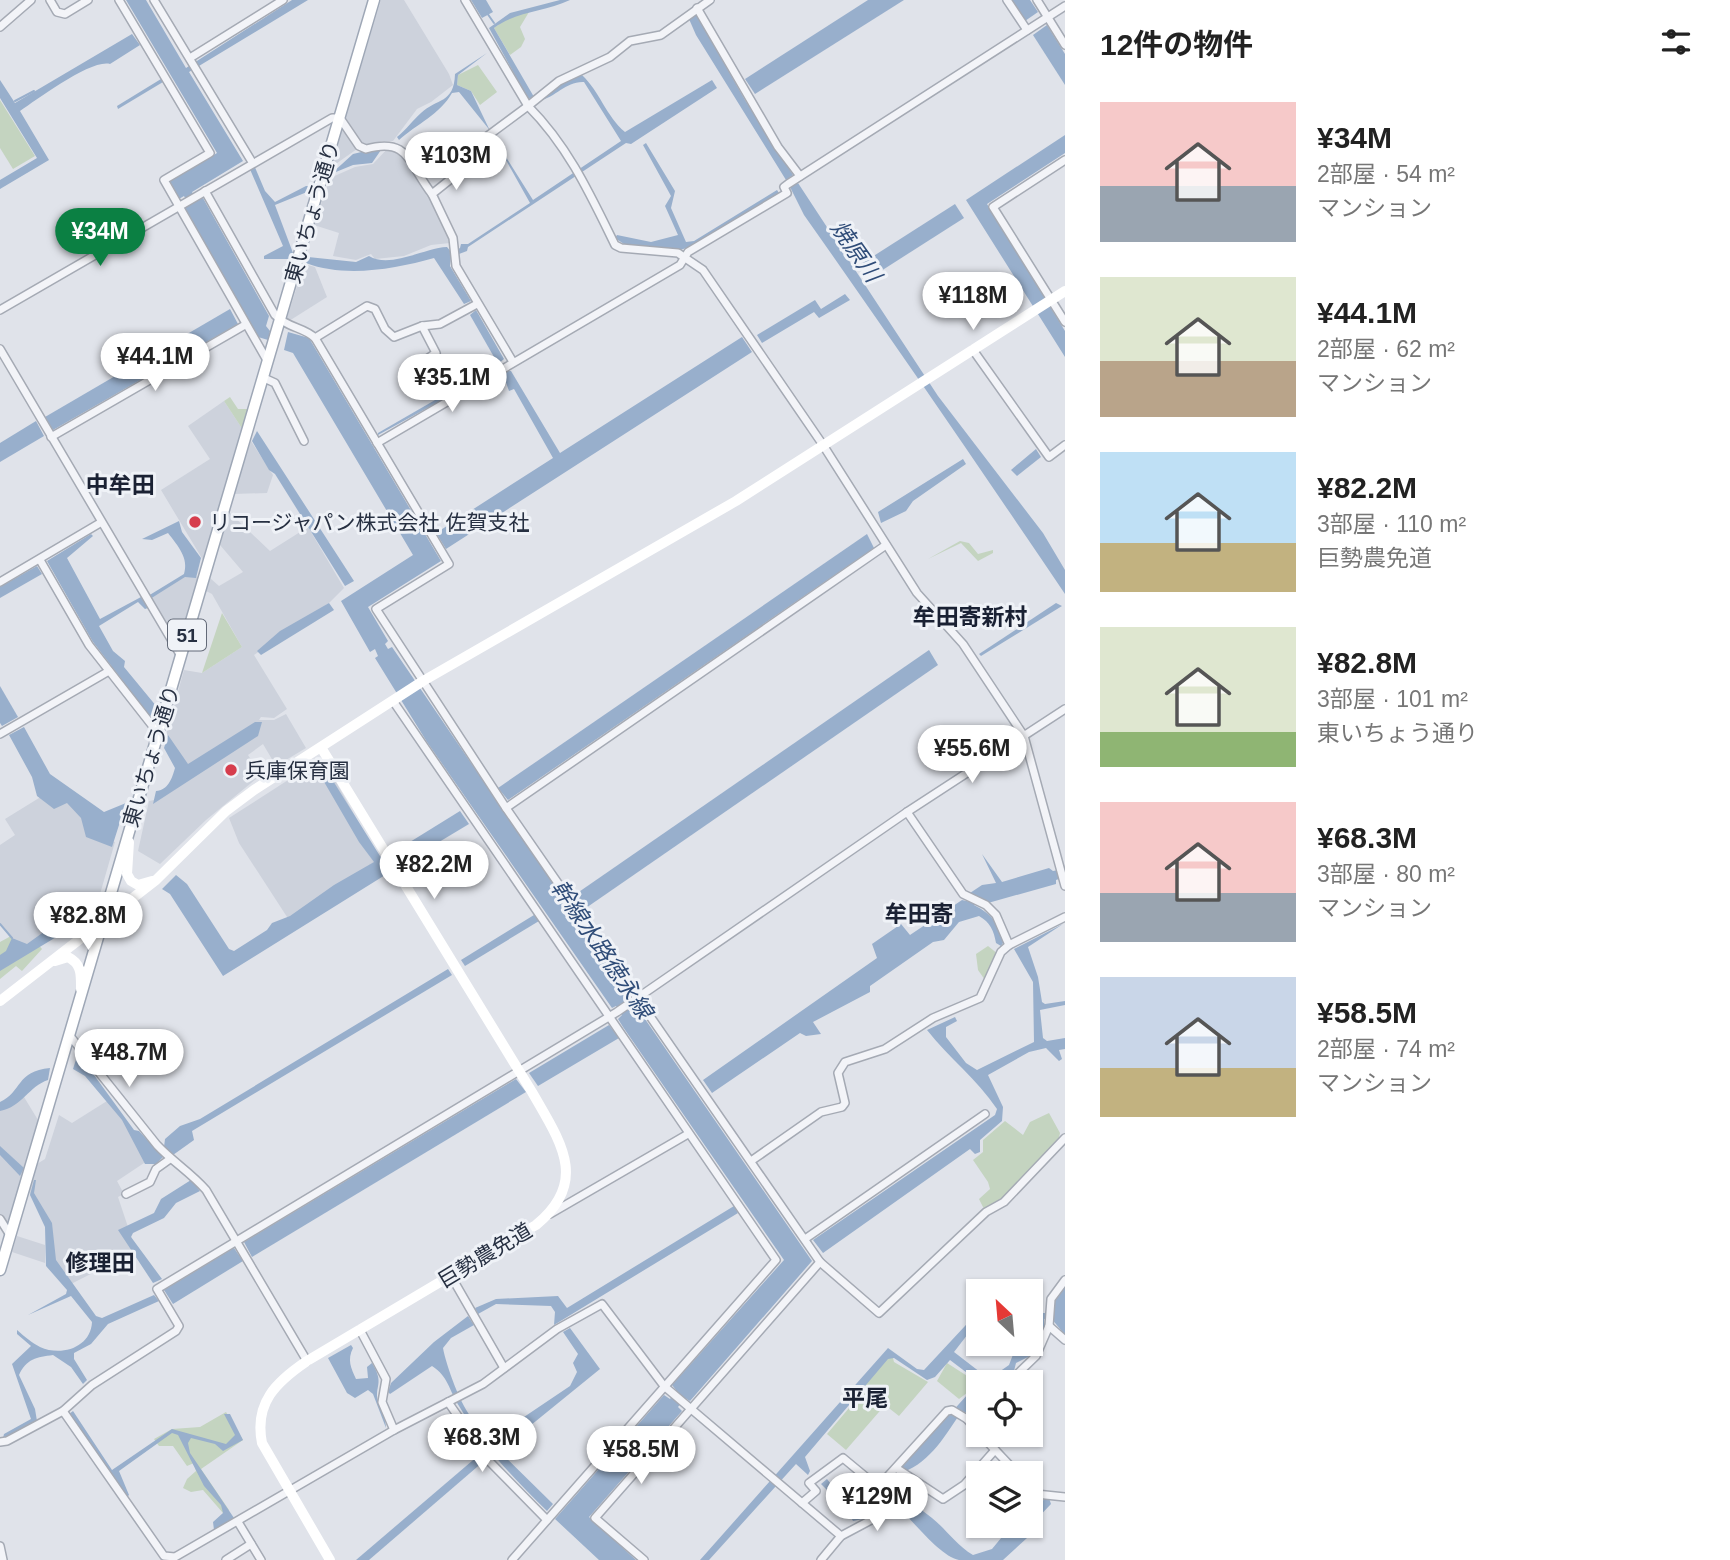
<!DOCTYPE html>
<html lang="ja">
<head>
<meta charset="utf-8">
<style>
  body { margin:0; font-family:Helvetica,"Noto Sans JP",sans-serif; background:#f2f2f2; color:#222; height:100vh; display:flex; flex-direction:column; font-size:26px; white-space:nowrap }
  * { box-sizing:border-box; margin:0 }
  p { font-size:23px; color:#767676 }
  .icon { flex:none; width:38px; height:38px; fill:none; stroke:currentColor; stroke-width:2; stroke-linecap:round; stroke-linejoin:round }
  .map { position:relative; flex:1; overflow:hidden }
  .side { display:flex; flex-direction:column; background:#fff; width:665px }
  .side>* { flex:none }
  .needle { width:46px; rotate:334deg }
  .buttons { position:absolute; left:966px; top:1279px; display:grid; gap:14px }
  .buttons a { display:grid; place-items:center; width:77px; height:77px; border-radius:0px; background:#fff; box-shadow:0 2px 5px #0004; font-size:35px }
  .price { position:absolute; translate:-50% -60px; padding:0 16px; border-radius:24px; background:#fff; color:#222; font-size:23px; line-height:46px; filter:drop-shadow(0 2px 4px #0008) }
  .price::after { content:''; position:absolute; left:50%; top:42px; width:21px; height:16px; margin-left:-10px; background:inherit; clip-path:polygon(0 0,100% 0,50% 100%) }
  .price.selected { background:#0b8043; color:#fff }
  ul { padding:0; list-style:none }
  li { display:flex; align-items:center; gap:21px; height:175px; padding:0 35px }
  li span { display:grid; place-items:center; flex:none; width:196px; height:140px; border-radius:0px; color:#555 }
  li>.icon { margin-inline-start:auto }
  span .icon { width:84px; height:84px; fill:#fffc; stroke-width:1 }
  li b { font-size:30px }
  h2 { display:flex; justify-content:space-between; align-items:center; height:84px; padding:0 35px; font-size:30px }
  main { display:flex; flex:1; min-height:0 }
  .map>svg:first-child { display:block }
</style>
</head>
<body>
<main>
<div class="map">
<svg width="1065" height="1560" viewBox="0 0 1065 1560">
  <rect width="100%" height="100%" fill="#e0e3ea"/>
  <!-- built -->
  <g fill="#cdd2dc">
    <path d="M381,0H404L449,74L453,85L431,102L417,109L393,141H382L357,149L330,168Z"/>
    <path d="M389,147L399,152L432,197L450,243L431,245L404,256L375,259L371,254L356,260L333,256L339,233L314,225L330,178L355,167L373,164Z"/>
    <path d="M304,264L315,267L327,297L289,321L287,318Z"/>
    <path d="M224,401L243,430L203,560L161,490L210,459L188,426Z"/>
    <path d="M251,441L273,475L267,493L233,494Z"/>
    <path d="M230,513L270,551L308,527L344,588L329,603L254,655L287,709L274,718L261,717L259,720H274L286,714L306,748L276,766L263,744L248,755L261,775L206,820L160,864L138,851L149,801L159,799L187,768L166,735L184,670L202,673L242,647L212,594L206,591L210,578L219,586L243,572L220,545Z"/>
    <path d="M188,574L198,577L177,647L147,598Z"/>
    <path d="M313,764H326L379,859L289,920L239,843L229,818Z"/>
    <path d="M52,790L88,818L91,833L115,842L98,901L26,949L17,946L0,924V845L15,835L5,819Z"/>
    <path d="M24,1097L38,1120L7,1226L0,1215V1107Z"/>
    <path d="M107,1101L153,1157L117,1181L124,1194L118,1197L136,1251L71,1284L52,1257L48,1220L29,1192L37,1164L45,1159L59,1115L72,1123Z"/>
    <path d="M17,1236L45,1245V1263L12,1252Z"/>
  </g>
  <!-- green -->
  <g fill="#c4d4c0">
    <path d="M529,12L520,27L525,39L521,47L510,55L494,28L511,15Z"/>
    <path d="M478,65L497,92L480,105L471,91L457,85L458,75Z"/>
    <path d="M0,100L35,156L13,169L0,148Z"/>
    <path d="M458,136L467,150L453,173L446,163L454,152L450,144Z"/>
    <path d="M230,397L238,409H250L243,430L224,401Z"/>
    <path d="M960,541L969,543L978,554L993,550V553L978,561L961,543L928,559Z"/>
    <path d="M222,613L242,647L202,673Z"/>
    <path d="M11,936L17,946L26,949L37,943L42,949L22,971L16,966L0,979V942Z"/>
    <path d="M988,946L998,954L985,980L978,970L976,954Z"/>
    <path d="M1049,1113L1060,1133L1058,1142L1002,1201L984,1209L979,1199L990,1189L988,1182L973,1160L983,1152V1140L1005,1121L1023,1135L1030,1122Z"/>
    <path d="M888,1358H893L894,1362L928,1382L899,1416L885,1405L846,1450L827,1434L855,1401L860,1389Z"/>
    <path d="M947,1363L975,1381L976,1386L959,1399L937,1381Z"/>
    <path d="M226,1412L243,1440L201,1469L229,1510L223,1513L203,1490L191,1492L183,1488L187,1479L196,1471L194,1463L187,1466L173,1446H159L154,1439L172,1429L200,1427Z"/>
  </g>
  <!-- water -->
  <g fill="#98afcc">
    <path d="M126,0H146L186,68L292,0H308L189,72L243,161L192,192L197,201L203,198L269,316L266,326L270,331L268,340L258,337L185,208L189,205L184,196L179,199L170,181L217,153Z"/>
    <path d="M471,0H486L493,12L482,18Z"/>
    <path d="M560,0H570C544,12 517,11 494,28L534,97L528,99L489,28L510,13Z"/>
    <path d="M868,0H904L755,94L745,79Z"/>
    <path d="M1012,0H1030L1038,12L1025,21Z"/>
    <path d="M696,14L745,100L793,175L786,180L696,35L689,19Z"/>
    <path d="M1047,25L1065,54V85L1033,35Z"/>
    <path d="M132,34L140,45L110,64C91,59 38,99 20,111L49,160L0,189V180L37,158L0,98V80L15,103Z"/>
    <path d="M487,53L458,75L457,85L471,91L492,135L533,200L621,141L584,82C566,81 556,97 539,101L556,86L582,75C600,92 606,116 625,132L712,80L717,88L631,144L626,143L468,247L467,251L451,257L450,266L471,301L464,304L434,258C395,269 345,278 306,263L308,257L356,262L369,256C390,269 424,248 447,247L452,253L460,248L461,244H468L530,203L488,128L459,92L452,93C440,114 417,124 399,140L397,137C406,130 413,120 421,113C437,98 454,104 455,74Z"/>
    <path d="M161,79L163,82L118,109L117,106Z"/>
    <path d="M1065,135V153L987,204L1065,331V357L966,200Z"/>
    <path d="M646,143L675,191L671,208L686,242L694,241L777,190L779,193L696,245L680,250L624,244L615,238L617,235L651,242L678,235L665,206L671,196L643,145Z"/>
    <path d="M378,148L381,150L372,163L353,165L331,174L353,154Z"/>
    <path d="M254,165L265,191L275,202L306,186H313L312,190L275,205L293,253L290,259H264V256L283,246L249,167Z"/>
    <path d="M798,183L938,396L1043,533L1065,570V594C979,467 893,341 804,215L790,187Z"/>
    <path d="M955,204L964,218L870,278L861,264Z"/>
    <path d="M845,294L850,300L819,318L814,312L762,343L757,335L815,300L821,309Z"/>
    <path d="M230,309L238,324L53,430L45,417Z"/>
    <path d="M476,310L504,359L498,364L470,315Z"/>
    <path d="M288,332L309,338L441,561L368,607L388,641L385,644L388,649L392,647L407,669L629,995L625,999L632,1009L636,1006L812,1261L690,1401L685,1398L678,1407L682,1411L589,1517L636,1560H599L555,1519L664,1395L670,1399L676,1390L672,1385L784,1260L623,1027L618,1019L622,1015L616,1006L612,1008L427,742L375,658L378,656L375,649L370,652L341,601L413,555L293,353L284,350Z"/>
    <path d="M742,337L752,352L446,549L436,533L553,458L514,389L509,391L503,374L506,371H511L560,453Z"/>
    <path d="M442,396V400L378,435V433Z"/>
    <path d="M36,421L44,436L0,462V443Z"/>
    <path d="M257,431L354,581L345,586L275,474L269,470L252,441Z"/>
    <path d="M1036,449L1041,457L1017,476L1011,470Z"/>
    <path d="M963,459L966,464L913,501L906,511L881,523L878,512Z"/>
    <path d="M179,521L182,532L201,558L196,578L185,577L150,599L148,596L184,574C189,558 178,546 168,533L152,540L142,539Z"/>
    <path d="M91,534L93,536L67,558L100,619L141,597L148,608L145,609L138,602L99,626L113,651L125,661L124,667L157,707L152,719L93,642L47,561Z"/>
    <path d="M867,534L874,548L508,800L498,788Z"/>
    <path d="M37,566L42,574L0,598V587Z"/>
    <path d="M329,603L334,610L261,655L257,651L280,631Z"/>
    <path d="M1056,603L1062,606L981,656L979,654Z"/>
    <path d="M929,650L938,665L583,910L573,896Z"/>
    <path d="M0,686L18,717L2,726L0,723Z"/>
    <path d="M255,722H262L258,736L153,804L156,791C168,790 172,779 175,768L164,748L168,735L188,764Z"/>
    <path d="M24,727L50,774L104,812L126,803L112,847L86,837L81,818L67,803L54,809L37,796L32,777L9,735Z"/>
    <path d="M330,776L390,872L223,976L170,894L162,889L176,875L187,884L229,949L234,951L267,930L272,923L290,916L334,885L374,862L359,842L323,780Z"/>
    <path d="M460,811L469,824L404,863L397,850Z"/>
    <path d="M982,854L1002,882L1049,868L1053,871L1064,869L1065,865V877L1056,880V884L988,903L978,898L974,905C991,914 998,922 1005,940L1001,946L996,943C994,931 990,922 979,916L959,922L944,940L933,942L870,986V992L813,1022L821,1034L806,1036L800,1033L712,1093L703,1080L877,958L872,944L901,924L910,935L962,900L971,902L975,896L970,893L982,885L996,883Z"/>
    <path d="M91,898L96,905L86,919L0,971V955L6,951L12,938L27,944Z"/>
    <path d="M534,915L539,921L465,966L461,960Z"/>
    <path d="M1063,924L1028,947L1038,977L1042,1002L1045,1004L1065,1001V1005L1040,1010L1043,1038L1047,1041L1065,1038V1049L1059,1050L1062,1059L1059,1061L1046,1048L1029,1052L988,1075L1003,1107L1002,1121L980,1140V1152L975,1154L970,1149L823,1253L813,1240L995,1115L997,1109C977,1079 949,1058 927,1030L955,1017L957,1021L946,1027V1037L966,1063L977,1070L1034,1042L1033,982L1014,949Z"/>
    <path d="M448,969L452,975L192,1131L194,1140L173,1155L164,1147L165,1139L180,1126L200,1119Z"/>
    <path d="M609,1025L619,1038L538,1086L529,1073Z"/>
    <path d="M78,1053L134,1130L139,1131L163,1157L156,1164H145L122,1120L85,1076L73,1069Z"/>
    <path d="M50,1068L48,1080C29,1086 22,1107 0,1111V1102C22,1092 16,1071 50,1068Z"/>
    <path d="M516,1079L526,1092L252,1257L244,1242Z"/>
    <path d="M0,1146L24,1168L20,1176L0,1155Z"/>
    <path d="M34,1180H36L34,1193L52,1223L56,1260L96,1316L102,1318L154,1295L159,1301L108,1324L91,1344L74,1353V1359L87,1380L83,1384L71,1367L53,1355C37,1357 26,1359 19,1375L35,1409L37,1421L3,1438L4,1434L31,1419L12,1364L31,1346L17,1334V1330C24,1336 32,1343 40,1347C62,1357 91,1347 92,1322L71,1296L28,1315L66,1294L67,1290L46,1266L45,1227L30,1195Z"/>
    <path d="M191,1180L200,1191L176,1203L164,1218L133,1233L131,1237L162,1279L153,1283L118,1230L154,1213L161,1199Z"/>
    <path d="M734,1206L738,1213L554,1325L555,1312L551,1306L496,1304L478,1314L475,1308L496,1299L558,1296L567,1308Z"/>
    <path d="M234,1248L243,1261L173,1304L164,1290Z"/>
    <path d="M1065,1287V1335L1051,1318L1044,1319V1327L1030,1356L1016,1363L1014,1371L1003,1382H979L950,1360L935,1377L927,1380L894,1358L888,1359L805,1457L810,1471L808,1475L796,1464L709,1560H700L888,1348L917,1369L924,1370L978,1312V1321L954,1352L989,1379L1009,1365L1017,1344H1031V1300L1043,1313H1051L1053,1304Z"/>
    <path d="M468,1316L474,1325L451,1338L443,1348C446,1365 461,1407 473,1419C482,1427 488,1431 494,1443L524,1422V1417L570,1386L577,1372L573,1363L578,1354L563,1332L570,1328L600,1369L499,1451L553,1504L547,1511C513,1478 483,1446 459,1406C449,1390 448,1376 432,1366L390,1394L388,1392L391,1383L434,1342Z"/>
    <path d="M351,1345L353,1348C347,1360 351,1368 356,1379L368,1378L367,1367L372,1363C385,1384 374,1386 378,1401C380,1410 386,1418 386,1428L373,1394L368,1390L355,1398L347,1393L328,1358Z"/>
    <path d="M978,1388V1407L967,1413L962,1411C946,1434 931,1462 903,1472L897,1484C906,1500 918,1507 932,1518C947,1530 956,1545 973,1555L992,1549L1011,1526H1031V1505L1049,1498L1051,1504L1032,1524L1027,1538L1003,1560C989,1560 972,1560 959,1560C936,1555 907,1511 885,1496L863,1519L853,1521L847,1510L821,1484L827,1479L843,1499L865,1508L968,1394Z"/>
    <path d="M73,1411L112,1470L172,1429L226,1444L235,1435L224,1414H230L243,1440L223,1451L215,1444L191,1438L188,1443L190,1453L234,1518L214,1530L213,1522L223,1513L221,1505L204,1486L178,1435L172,1433L119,1471L129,1495L126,1498L69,1414Z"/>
    <path d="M479,1455L484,1461L369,1560H356Z"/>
  </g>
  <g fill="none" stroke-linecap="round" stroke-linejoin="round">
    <!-- stream -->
    <g stroke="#98afcc" stroke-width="2">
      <path d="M487,13L494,23"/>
      <path d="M15,101L34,91"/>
      <path d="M0,924L12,938"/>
    </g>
    <defs>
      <g id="street">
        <path d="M50,0L57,12L65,14L88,0"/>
        <path d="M119,0L210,153L164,180L268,362"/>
        <path d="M154,0L252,162"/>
        <path d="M465,0L528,106L559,81L610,57L630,41L661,35L710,0"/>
        <path d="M1007,0L1027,30"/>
        <path d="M1037,0L1065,45"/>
        <path d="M697,8L778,147L800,176"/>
        <path d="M0,27L31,0"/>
        <path d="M190,58L283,0"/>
        <path d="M1065,160L993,207L1065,322"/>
        <path d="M205,191L275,315C287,328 304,327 315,338L449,564L376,609L506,808L820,1262L879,1313L986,1212L1004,1202L1065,1138"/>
        <path d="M0,310L332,118H340L359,146L366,149C409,137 408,163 432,194"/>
        <path d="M422,326L436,353L424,361L449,400"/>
        <path d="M315,338L367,306L375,309L385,329L394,337L422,326L440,324L477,304"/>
        <path d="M0,349L181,656"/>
        <path d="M973,350L1049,457L1065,445"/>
        <path d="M513,362L456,266L453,238L432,194L452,178L470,149L528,106C568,146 590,194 615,245L621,248L678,253L703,270L823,445L917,593L963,644L1024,736L1065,886"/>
        <path d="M264,378L275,383L304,441"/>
        <path d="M51,437L245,325"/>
        <path d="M377,443L680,265L688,252L787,193L784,187L788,184L1065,6"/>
        <path d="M40,560L89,645L158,733"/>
        <path d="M0,582L100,523"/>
        <path d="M393,701L776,1260L512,1560"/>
        <path d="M0,734L109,671"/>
        <path d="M506,808L886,545"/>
        <path d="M1009,945L1065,917"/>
        <path d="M70,1036L157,1145C173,1162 190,1172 206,1190L307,1361"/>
        <path d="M751,1161L821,1112L842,1107L845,1103L838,1073L845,1062L885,1049L933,1018L980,998L1001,952L1009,945L996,915L986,905L963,894L907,812"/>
        <path d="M126,1194L150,1182L156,1169L170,1159"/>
        <path d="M550,1214L688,1134"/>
        <path d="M0,1219L10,1235"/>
        <path d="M805,1239L985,1114"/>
        <path d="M451,1276L504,1368"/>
        <path d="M1049,1326L1065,1340"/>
        <path d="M360,1330L386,1379L382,1402L394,1430"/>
        <path d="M1009,1382L1036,1356L1049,1326L1051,1299L1065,1280"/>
        <path d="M448,1402L490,1462L547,1520"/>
        <path d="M63,1411L164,1556L175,1557L394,1430L483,1384L557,1329L602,1304L664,1386L841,1536"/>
        <path d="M967,1419L978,1432"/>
        <path d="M981,1435L1018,1474"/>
        <path d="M0,1442L7,1441L63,1411L92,1385L176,1331L179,1326L157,1289L617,1012L907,812L1065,709"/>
        <path d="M896,1468L943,1499L964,1485L995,1450"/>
        <path d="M1031,1488L1036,1494L1065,1497"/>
        <path d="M802,1503L816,1491L809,1483L843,1458L878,1487"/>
        <path d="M238,1522L261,1560"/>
        <path d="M0,1546L3,1560"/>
        <path d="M226,1560L251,1544"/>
        <path d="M644,1560L595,1518L820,1262"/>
        <path d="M821,1560L841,1536L871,1520L882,1500L878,1487L947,1411L952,1410L967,1419L978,1413"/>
      </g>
      <path id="primary" d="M0,1270L374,0"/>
    </defs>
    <!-- street casing -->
    <use href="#street" stroke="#a5aab4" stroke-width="10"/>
    <!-- primary casing -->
    <use href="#primary" stroke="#9ea7b6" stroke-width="13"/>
    <!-- street -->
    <use href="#street" stroke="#f3f4f8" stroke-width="7"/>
    <!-- secondary -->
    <g stroke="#fff" stroke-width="10">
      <path d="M322,749L532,1092C560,1141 590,1181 536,1225L307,1361C276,1382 254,1403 262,1443L330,1560"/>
      <path d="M129,842L127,874L131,881L138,885L152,881"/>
      <path d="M55,961L68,957C82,964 81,975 81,989"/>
      <path d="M0,1001L156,880L226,811L254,790L423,681L736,501L1065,291"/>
    </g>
    <!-- primary -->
    <use href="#primary" stroke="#fff" stroke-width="10"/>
  </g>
  <!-- markers -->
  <g fill="#d63d4d" stroke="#eff2f7" stroke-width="2.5">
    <circle cx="195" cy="522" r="7"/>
    <circle cx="231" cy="770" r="7"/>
  </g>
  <g text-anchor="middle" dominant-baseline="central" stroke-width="6" stroke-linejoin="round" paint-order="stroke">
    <!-- shield labels -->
    <rect fill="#eff2f7" stroke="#636a78" stroke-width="2" x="168" y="619.5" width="38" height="31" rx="5"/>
    <g font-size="19" font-weight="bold" fill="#273042">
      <text x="187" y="635">51</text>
    </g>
    <!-- street labels -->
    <g font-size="21" fill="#273042" stroke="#eff2f7">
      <text transform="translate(312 212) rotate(-74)">東いちょう通り</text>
      <text transform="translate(151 756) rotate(-73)">東いちょう通り</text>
      <text transform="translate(485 1255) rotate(-31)">巨勢農免道</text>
    </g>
    <!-- poi labels -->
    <g font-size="21" fill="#273042" stroke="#eff2f7" text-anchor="start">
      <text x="209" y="522">リコージャパン株式会社 佐賀支社</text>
      <text x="245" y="770">兵庫保育園</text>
    </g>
    <!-- water labels -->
    <g font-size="23" font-style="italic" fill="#2f4c78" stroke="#eff2f7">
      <text transform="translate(856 251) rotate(55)">焼原川</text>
      <text transform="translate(602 949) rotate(56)">幹線水路徳永線</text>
    </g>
    <!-- neighbourhood labels -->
    <g font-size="23" font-weight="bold" fill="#1a2133" stroke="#eff2f7">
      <text x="120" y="485">中牟田</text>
      <text x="970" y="617">牟田寄新村</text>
      <text x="919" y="914">牟田寄</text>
      <text x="100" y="1263">修理田</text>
      <text x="865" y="1398">平尾</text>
    </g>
  </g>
</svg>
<div class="buttons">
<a><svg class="needle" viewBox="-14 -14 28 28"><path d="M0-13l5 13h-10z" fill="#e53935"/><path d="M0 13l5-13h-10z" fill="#767676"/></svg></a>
<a><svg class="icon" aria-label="locate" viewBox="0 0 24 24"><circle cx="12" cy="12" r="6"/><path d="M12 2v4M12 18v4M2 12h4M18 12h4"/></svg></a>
<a><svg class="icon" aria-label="layers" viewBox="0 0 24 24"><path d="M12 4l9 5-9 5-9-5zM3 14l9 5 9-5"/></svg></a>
</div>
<b class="price" style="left:456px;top:192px">¥103M</b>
<b class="price selected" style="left:100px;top:268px">¥34M</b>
<b class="price" style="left:973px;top:332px">¥118M</b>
<b class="price" style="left:155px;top:393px">¥44.1M</b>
<b class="price" style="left:452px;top:414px">¥35.1M</b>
<b class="price" style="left:972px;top:785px">¥55.6M</b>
<b class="price" style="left:434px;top:901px">¥82.2M</b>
<b class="price" style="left:88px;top:952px">¥82.8M</b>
<b class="price" style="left:129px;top:1089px">¥48.7M</b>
<b class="price" style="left:482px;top:1474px">¥68.3M</b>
<b class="price" style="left:641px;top:1486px">¥58.5M</b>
<b class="price" style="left:877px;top:1533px">¥129M</b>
</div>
<section class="side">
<h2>12件の物件<svg class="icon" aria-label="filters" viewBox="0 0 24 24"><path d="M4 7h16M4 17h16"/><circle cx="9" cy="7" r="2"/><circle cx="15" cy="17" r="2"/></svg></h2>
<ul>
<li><span style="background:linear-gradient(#f6c9c9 60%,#9aa5b1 0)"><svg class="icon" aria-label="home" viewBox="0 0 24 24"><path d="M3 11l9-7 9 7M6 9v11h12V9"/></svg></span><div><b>¥34M</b><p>2部屋 · 54 m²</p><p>マンション</p></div></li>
<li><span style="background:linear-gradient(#dfe7d0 60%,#b9a48a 0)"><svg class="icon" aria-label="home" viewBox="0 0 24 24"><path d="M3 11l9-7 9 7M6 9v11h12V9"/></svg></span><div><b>¥44.1M</b><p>2部屋 · 62 m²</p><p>マンション</p></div></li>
<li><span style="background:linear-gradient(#bfe0f5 65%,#c2b280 0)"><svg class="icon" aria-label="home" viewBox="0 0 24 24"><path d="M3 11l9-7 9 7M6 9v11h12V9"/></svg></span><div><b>¥82.2M</b><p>3部屋 · 110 m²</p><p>巨勢農免道</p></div></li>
<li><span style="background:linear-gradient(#dfe7d0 75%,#8fb573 0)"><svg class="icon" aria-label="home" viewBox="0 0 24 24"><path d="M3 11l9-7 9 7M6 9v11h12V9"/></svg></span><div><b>¥82.8M</b><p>3部屋 · 101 m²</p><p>東いちょう通り</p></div></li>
<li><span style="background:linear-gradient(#f6c9c9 65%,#9aa5b1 0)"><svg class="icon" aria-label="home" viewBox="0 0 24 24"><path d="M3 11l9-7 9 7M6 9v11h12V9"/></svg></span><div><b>¥68.3M</b><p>3部屋 · 80 m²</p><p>マンション</p></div></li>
<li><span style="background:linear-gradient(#c9d6e8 65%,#c2b280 0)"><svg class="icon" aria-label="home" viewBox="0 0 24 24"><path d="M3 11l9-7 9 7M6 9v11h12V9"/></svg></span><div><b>¥58.5M</b><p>2部屋 · 74 m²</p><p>マンション</p></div></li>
</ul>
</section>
</main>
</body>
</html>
